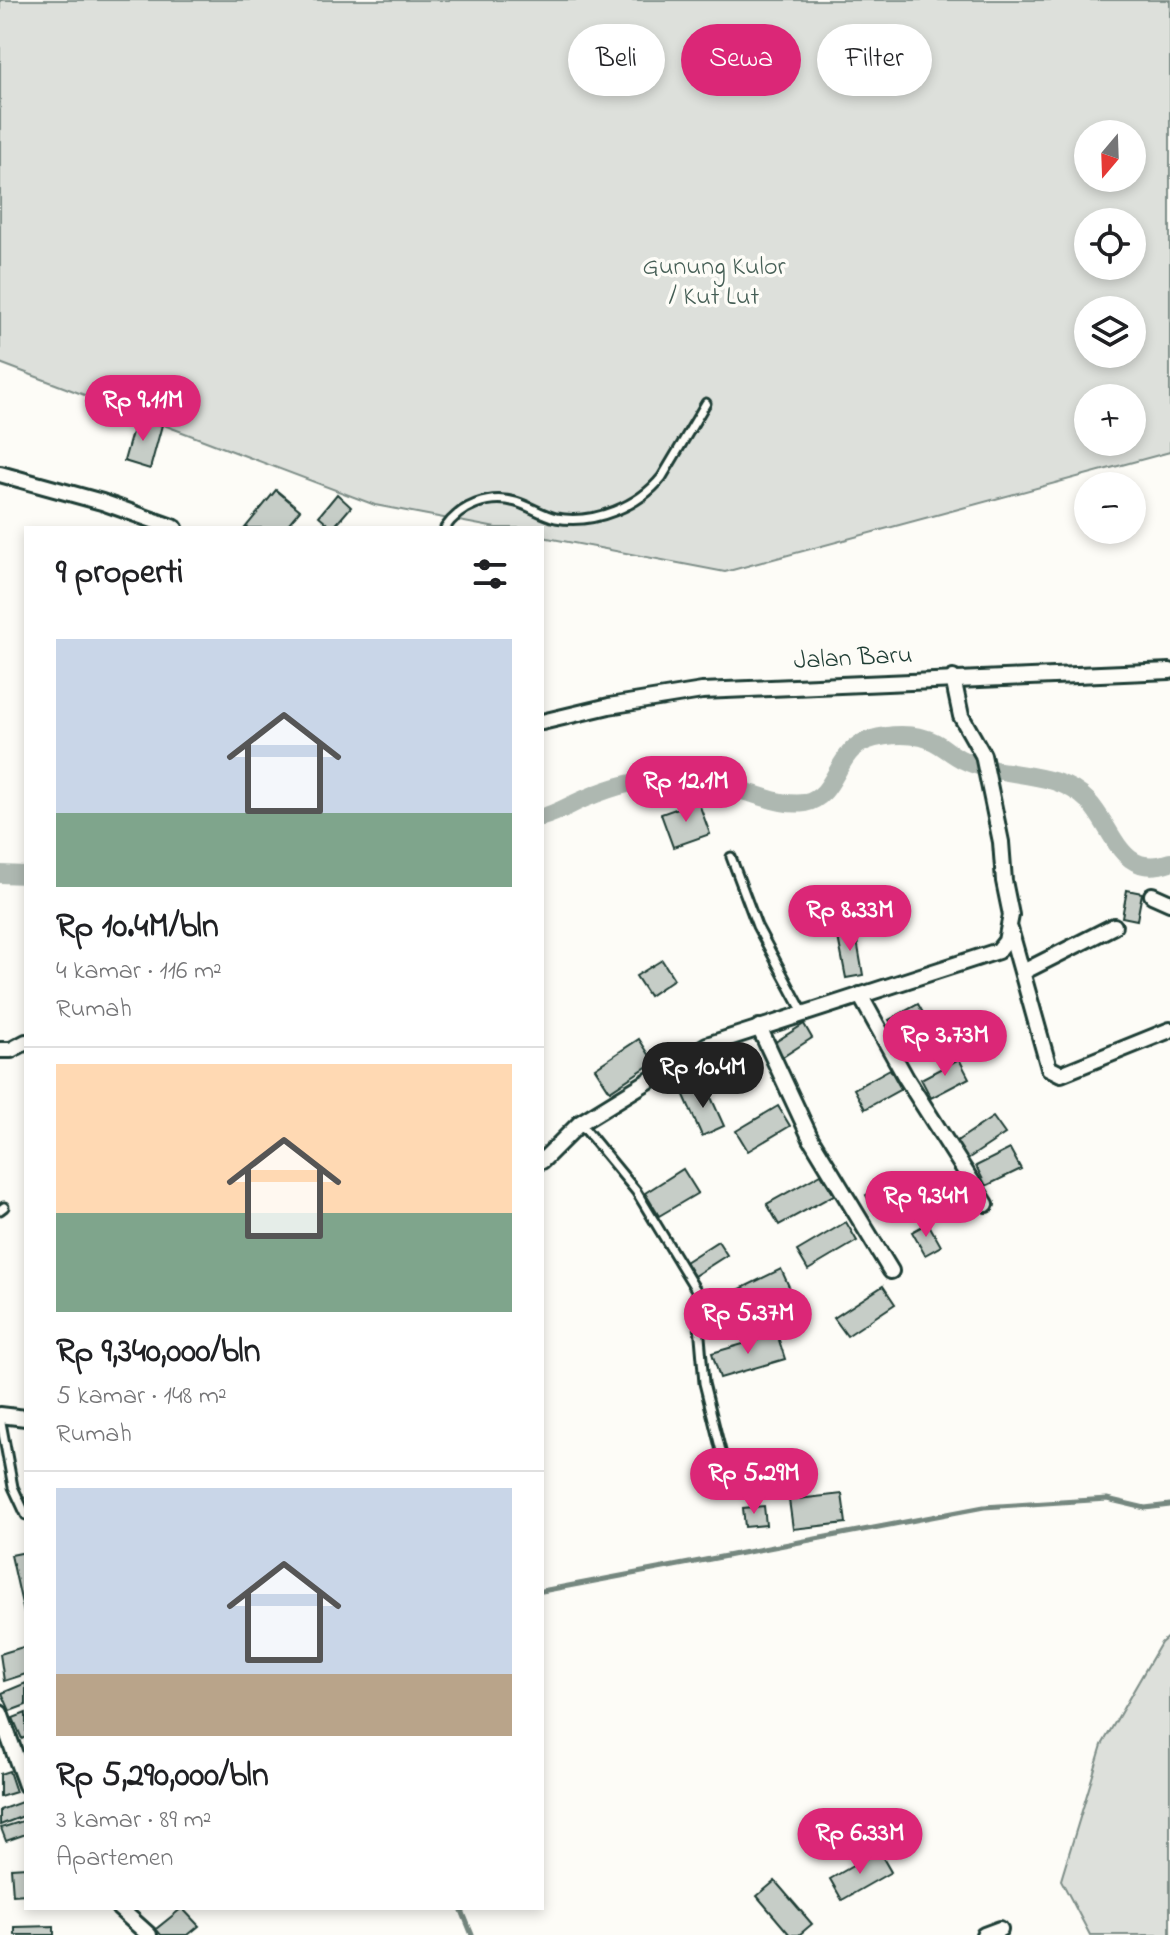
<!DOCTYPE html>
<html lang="id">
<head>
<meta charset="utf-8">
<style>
  body { margin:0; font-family:"Indie Flower",sans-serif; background:#f6f6f6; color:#202124; height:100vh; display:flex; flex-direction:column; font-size:30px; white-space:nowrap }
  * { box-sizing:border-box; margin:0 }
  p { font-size:26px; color:#757577 }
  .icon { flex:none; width:44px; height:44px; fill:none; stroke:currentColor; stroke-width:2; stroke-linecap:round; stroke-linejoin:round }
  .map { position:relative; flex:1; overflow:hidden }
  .side { position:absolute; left:24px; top:526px; width:520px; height:1384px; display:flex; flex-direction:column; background:#fff; border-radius:0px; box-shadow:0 4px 12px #0003 }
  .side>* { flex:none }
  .guide { position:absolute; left:568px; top:24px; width:482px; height:72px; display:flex; gap:16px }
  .needle { width:52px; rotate:199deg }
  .buttons { position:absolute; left:1074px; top:120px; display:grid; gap:16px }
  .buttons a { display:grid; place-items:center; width:72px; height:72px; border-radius:50%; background:#fff; box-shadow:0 4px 12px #0003; font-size:40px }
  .price { position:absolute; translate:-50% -68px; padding:0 18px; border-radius:28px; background:#db2777; color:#fff; font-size:26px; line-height:52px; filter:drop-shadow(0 2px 4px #0008) }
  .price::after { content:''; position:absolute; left:50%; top:48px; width:24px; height:18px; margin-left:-12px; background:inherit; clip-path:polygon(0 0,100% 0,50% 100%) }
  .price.active { background:#222; color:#fff }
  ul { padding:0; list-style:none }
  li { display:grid; align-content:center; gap:16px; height:424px; padding:0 32px }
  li+li { border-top:2px solid #e0e0e0 }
  li span { display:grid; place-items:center; height:248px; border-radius:0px; color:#555 }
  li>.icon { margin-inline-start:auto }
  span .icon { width:144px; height:144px; fill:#fffc; stroke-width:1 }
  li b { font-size:34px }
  h2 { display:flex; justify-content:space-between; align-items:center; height:96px; padding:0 32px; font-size:34px }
  .chip { padding:0 28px; border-radius:36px; background:#fff; box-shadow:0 4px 12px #0003; font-size:28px; line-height:72px }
  .chip.active { background:#db2777; color:#fff }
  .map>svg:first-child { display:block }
</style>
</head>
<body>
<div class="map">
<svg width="1170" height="1935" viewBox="0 0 1170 1935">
  <rect width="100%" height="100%" fill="#fdfcf7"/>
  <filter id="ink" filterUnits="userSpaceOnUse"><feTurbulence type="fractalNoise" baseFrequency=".0125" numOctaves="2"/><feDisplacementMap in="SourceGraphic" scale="16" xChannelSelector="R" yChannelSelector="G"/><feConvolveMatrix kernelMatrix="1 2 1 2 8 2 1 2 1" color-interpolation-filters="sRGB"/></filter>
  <g filter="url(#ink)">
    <!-- green -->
    <g fill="#dde0db" stroke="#7e8e88" stroke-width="2" fill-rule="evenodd">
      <path d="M0,0H1170V452L725,572L542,537V528H496L375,505L0,363ZM1088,134H1132V178H1088ZM1088,222H1132V266H1088ZM1088,310H1132V354H1088ZM1088,398H1132V442H1088Z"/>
      <path d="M1170,1635V1935H1090L1061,1880L1102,1745L1161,1643Z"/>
    </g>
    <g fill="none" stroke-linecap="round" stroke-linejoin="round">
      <!-- stream -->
      <g stroke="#75877f" stroke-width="5">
        <path d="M542,1591L984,1507L1107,1499L1145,1508L1170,1505"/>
        <path d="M461,1908L472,1935"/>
      </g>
      <!-- canal -->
      <g stroke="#aeb8b1" stroke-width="18">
        <path d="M542,817C558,813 571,804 586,798C612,787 646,777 674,779C697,780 724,786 746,792C765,797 784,806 805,803C831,798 835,767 852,750C866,735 901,733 921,737C939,741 948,753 963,760C1001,779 1056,768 1088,801C1114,828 1120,880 1170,862"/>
        <path d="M0,874L26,875"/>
      </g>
    </g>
    <!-- building -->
    <g fill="#c6cdc7" stroke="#1f3d34" stroke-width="2">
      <path d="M136,418L162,425L150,469L124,461Z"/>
      <path d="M276,490L300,510L285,528H245Z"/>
      <path d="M337,494L351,507L333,528L319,516Z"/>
      <path d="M698,801L710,834L673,847L661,814Z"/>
      <path d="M1127,890L1142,893L1137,920L1122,917Z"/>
      <path d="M855,929L863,975L846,978L837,932Z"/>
      <path d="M662,960L674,979L649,996L636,976Z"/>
      <path d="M918,1004L926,1018L897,1034L889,1020Z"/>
      <path d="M804,1024L812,1038L778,1060L769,1046Z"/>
      <path d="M639,1039L654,1062L610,1091L595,1068Z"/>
      <path d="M959,1059L969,1078L931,1098L921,1079Z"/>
      <path d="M890,1069L901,1089L865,1109L854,1089Z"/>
      <path d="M705,1084L724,1126L702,1136L683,1093Z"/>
      <path d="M778,1106L790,1126L748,1151L736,1131Z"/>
      <path d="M993,1117L1005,1134L966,1160L954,1143Z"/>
      <path d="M1010,1149L1021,1169L986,1186L976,1166Z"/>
      <path d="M683,1169L698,1193L659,1216L645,1193Z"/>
      <path d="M821,1174L834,1195L779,1225L767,1204Z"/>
      <path d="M891,1180L902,1199L876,1213L866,1195Z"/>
      <path d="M846,1222L857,1241L808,1270L797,1251Z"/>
      <path d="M928,1223L941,1246L925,1255L912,1232Z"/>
      <path d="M718,1241L727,1255L694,1276L685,1262Z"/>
      <path d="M781,1269L792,1293L744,1317L732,1293Z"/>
      <path d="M883,1286L895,1304L847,1336L834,1318Z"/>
      <path d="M777,1334L785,1359L720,1378L712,1353Z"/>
      <path d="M842,1494L846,1523L793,1529L789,1500Z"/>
      <path d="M764,1506L766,1525L745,1527L743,1508Z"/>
      <path d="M26,1552V1612L24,1613L11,1555Z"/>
      <path d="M26,1646V1674L4,1681L0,1654Z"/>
      <path d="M26,1683V1705L10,1711L2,1693Z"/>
      <path d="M26,1713V1737L22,1739L13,1718Z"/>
      <path d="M9,1771L16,1792L0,1797V1774Z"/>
      <path d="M24,1801L26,1815L0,1825V1810Z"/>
      <path d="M26,1820V1834L6,1841L1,1828Z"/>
      <path d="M879,1851L891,1872L842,1900L830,1879Z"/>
      <path d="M26,1867V1894L13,1895L11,1868Z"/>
      <path d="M775,1881L812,1924L799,1935H790L757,1896Z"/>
      <path d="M182,1908L199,1926L188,1935H161L156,1929Z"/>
      <path d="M54,1926V1935H15V1927Z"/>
    </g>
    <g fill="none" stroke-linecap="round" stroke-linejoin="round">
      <defs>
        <g id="lane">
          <path d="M445,528C460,506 489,494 516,502C530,506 542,515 556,518C594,525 639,506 662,477L706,403"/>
          <path d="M731,857L757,926L804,1014"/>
          <path d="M580,1123L636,1191L696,1290L704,1383L724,1463"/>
          <path d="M0,1210L4,1207"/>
          <path d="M0,1417L13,1487L26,1515"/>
        </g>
        <g id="street">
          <path d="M0,474L102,502L175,528"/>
          <path d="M542,722L609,706L702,691L1170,671"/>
          <path d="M1152,895L1170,903"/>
          <path d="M1010,929L1049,1068L1061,1074L1170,1030"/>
          <path d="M1023,972L1114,926"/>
          <path d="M860,995L906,1078L986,1204"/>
          <path d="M759,1027L811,1139L891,1271"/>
          <path d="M0,1050H11L26,1042"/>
          <path d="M542,1161L580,1123L707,1045L998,951L1006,941L1011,915L1004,881L1001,842L983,755L961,716L953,678"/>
          <path d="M0,1415L26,1418"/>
          <path d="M0,1713L26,1785"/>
          <path d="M119,1908L149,1935"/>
          <path d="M984,1935L1000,1929"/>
        </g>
      </defs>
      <!-- lane casing -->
      <use href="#lane" stroke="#1f3d34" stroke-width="13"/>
      <!-- street casing -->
      <use href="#street" stroke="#1f3d34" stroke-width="20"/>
      <!-- lane -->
      <use href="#lane" stroke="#fdfcf7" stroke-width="7"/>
      <!-- street -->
      <use href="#street" stroke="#fdfcf7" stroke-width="14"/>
    </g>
  </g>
  <g text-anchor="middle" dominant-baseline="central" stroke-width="7" stroke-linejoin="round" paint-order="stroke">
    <!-- park labels -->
    <g font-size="26" fill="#455e55" stroke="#fdfcf7">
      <text x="714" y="268">Gunung Kulor<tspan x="714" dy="30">/ Kut Lut</tspan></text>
    </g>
    <!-- street labels -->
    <g font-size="26" fill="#1f3d34" stroke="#fdfcf7">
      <text transform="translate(853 659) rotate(-3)">Jalan Baru</text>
    </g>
  </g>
</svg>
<div class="buttons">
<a><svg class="needle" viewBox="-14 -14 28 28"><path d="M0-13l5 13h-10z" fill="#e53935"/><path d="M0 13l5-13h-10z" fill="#757577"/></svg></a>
<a><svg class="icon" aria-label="locate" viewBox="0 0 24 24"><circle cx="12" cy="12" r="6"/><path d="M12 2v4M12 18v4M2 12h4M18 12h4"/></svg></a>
<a><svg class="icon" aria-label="layers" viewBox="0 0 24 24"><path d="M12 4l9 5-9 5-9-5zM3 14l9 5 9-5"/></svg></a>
<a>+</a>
<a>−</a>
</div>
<b class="price" style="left:143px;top:443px">Rp 9.11M</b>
<b class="price" style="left:686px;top:824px">Rp 12.1M</b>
<b class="price" style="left:850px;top:953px">Rp 8.33M</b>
<b class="price" style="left:945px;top:1078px">Rp 3.73M</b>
<b class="price active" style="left:703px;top:1110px">Rp 10.4M</b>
<b class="price" style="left:926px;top:1239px">Rp 9.34M</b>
<b class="price" style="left:748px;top:1356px">Rp 5.37M</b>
<b class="price" style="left:754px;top:1516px">Rp 5.29M</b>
<b class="price" style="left:860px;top:1876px">Rp 6.33M</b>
<div class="guide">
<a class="chip">Beli</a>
<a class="chip active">Sewa</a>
<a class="chip">Filter</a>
</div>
<section class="side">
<h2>9 properti<svg class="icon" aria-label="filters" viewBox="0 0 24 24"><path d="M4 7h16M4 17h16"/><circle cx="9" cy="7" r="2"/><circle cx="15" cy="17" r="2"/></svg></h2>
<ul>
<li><span style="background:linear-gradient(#c9d6e8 70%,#7fa58c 0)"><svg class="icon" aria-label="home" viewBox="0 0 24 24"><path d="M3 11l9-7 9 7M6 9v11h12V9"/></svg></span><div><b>Rp 10.4M/bln</b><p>4 kamar · 116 m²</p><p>Rumah</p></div></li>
<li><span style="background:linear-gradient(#ffd9b3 60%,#7fa58c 0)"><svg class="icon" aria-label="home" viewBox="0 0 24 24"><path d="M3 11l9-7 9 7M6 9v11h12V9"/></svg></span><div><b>Rp 9,340,000/bln</b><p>5 kamar · 148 m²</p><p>Rumah</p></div></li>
<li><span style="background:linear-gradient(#c9d6e8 75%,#b9a48a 0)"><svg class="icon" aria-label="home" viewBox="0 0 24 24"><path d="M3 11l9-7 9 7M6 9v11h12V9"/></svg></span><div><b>Rp 5,290,000/bln</b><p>3 kamar · 89 m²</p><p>Apartemen</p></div></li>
</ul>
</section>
</div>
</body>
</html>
